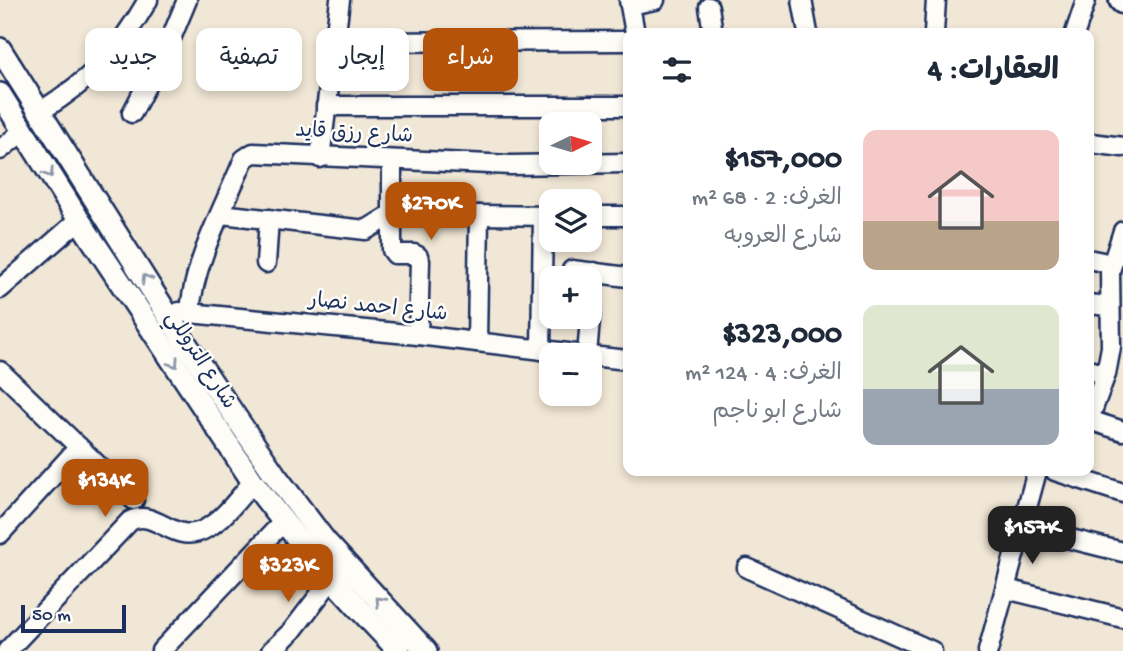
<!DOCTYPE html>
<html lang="ar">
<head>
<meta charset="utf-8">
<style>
  body { margin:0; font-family:"Gochi Hand","Playpen Sans Arabic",sans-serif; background:#f6f6f7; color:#1f2937; direction:rtl; height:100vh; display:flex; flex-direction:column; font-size:26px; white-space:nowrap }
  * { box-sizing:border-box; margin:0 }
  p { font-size:23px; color:#747a83 }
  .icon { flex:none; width:38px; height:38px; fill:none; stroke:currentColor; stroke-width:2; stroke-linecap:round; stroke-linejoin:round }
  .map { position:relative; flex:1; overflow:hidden; direction:ltr }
  .side { position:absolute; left:623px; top:28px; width:471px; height:448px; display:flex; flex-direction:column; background:#fff; border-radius:14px; box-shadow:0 4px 10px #0003; direction:rtl }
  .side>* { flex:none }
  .guide { position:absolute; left:21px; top:28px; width:497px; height:63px; direction:rtl; display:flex; gap:14px }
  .needle { width:46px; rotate:85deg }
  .buttons { position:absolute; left:539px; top:112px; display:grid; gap:14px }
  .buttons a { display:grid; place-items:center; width:63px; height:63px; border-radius:14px; background:#fff; box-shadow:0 4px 10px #0003; font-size:35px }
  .scale { position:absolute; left:21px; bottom:18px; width:105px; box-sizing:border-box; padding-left:7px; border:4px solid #1b2f5e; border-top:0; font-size:19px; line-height:24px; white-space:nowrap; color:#1b2f5e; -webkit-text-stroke:5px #fdfcf7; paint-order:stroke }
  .price { position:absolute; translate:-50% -60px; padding:0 16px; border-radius:14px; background:#b45309; color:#fff; font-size:23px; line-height:46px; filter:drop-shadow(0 2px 4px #0008) }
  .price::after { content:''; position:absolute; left:50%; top:42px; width:21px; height:16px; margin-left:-10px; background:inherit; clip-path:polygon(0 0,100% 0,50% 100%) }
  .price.active { background:#222; color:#fff }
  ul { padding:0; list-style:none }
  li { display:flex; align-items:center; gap:21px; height:175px; padding:0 35px }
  li span { display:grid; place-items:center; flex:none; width:196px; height:140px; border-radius:14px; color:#555 }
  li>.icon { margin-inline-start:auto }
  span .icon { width:84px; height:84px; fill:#fffc; stroke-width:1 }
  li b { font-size:30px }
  h2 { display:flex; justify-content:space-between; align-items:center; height:84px; padding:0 35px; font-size:30px }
  .tag { padding:0 24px; border-radius:14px; background:#fff; box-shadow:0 4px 10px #0003; font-size:24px; line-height:63px }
  .tag.active { background:#b45309; color:#fff }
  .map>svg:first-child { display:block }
</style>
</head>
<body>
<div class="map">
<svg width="1123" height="651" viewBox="0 0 1123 651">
  <rect width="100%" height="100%" fill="#f1e7d6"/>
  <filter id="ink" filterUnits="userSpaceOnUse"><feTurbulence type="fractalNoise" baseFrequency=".0143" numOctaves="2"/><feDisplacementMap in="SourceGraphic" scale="14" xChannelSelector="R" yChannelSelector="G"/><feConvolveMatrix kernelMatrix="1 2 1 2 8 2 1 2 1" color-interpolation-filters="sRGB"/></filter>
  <g filter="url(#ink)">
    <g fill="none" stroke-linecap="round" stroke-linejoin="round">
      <defs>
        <g id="minor">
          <path d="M629,0L635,33"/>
          <path d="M802,0L808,33"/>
          <path d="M630,5L655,0"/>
          <path d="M709,7L713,33"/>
          <path d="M934,33L936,0"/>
          <path d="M1075,33L1086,0"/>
          <path d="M334,42L628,41"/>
          <path d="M326,106H628"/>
          <path d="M41,111C92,79 118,52 148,0"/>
          <path d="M132,113L172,36L187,0"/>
          <path d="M1091,143L1123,147"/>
          <path d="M0,150L23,131"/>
          <path d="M320,158L340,0"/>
          <path d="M392,160V250L395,254H414L418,256L420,261L418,335"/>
          <path d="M221,214L366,230L392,214L551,216"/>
          <path d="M590,216H628"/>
          <path d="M1088,259L1112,264"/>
          <path d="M266,263L269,219"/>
          <path d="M572,270L628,277"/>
          <path d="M0,289L79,220"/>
          <path d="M1088,304L1109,306"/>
          <path d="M179,312L418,335L585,355"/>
          <path d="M190,313C193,263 225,205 244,159L253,153L511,165L628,163"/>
          <path d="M477,342L479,215"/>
          <path d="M541,350L543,216"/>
          <path d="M587,355L594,272"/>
          <path d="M590,356L628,360"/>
          <path d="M1088,370L1106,374"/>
          <path d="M0,371L134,500"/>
          <path d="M1089,420L1123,431"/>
          <path d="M1088,422L1106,374L1111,347L1110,271L1123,231"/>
          <path d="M1055,471L1123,493"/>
          <path d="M1022,527L1123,552"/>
          <path d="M0,534L79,447"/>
          <path d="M747,568L932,651"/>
          <path d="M1006,589L1123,618"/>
          <path d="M7,651L130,521C157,507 174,548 207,528C225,518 239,497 253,482"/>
          <path d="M161,651L283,522"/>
          <path d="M271,651L292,631L331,580"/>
          <path d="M988,651L1037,471"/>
        </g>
        <g id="tertiary">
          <path d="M0,49L184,341L275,475L325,541L426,651"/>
          <path d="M0,94L79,220L253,482C297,542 347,597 399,651"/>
        </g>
        <path id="secondary" d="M1122,0L1123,1"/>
      </defs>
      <!-- minor casing -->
      <use href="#minor" stroke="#1b2f5e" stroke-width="23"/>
      <!-- tertiary casing -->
      <use href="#tertiary" stroke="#1b2f5e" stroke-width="26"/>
      <!-- secondary casing -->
      <use href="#secondary" stroke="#1b2f5e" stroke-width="30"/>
      <!-- minor -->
      <use href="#minor" stroke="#fdfcf7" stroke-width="18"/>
      <!-- tertiary -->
      <use href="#tertiary" stroke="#fdfcf7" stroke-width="21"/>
      <!-- secondary -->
      <use href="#secondary" stroke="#fdfcf7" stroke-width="24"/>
    </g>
    <!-- one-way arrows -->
    <defs><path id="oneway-chevron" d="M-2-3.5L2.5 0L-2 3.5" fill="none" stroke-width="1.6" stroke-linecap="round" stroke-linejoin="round" transform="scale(1.75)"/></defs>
    <g stroke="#8c96aa">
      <use href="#oneway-chevron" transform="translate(49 173) rotate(58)"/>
      <use href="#oneway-chevron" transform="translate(146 279) rotate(-122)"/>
      <use href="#oneway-chevron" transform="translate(174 363) rotate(56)"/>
      <use href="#oneway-chevron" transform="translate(380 601) rotate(-133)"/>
    </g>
  </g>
  <g text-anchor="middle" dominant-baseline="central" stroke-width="5" stroke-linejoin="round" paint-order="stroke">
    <!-- street labels -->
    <g font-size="21" fill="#1b2f5e" stroke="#fdfcf7">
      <text transform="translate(354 135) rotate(3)">شارع رزق قايد</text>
      <text transform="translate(378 309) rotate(6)">شارع احمد نصار</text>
      <text transform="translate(199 361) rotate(57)">شارع التروللي</text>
    </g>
  </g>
</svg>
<div class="buttons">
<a><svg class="needle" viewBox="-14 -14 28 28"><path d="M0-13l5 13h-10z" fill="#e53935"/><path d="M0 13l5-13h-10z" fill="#747a83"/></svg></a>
<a><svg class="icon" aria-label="layers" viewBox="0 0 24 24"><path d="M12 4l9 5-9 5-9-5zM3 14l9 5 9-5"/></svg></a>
<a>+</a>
<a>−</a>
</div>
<div class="scale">50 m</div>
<b class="price" style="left:431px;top:242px">$270K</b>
<b class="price" style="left:105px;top:519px">$134K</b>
<b class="price active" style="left:1032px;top:566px">$157K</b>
<b class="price" style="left:288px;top:604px">$323K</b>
<div class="guide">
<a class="tag active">شراء</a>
<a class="tag">إيجار</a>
<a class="tag">تصفية</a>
<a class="tag">جديد</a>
</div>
<section class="side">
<h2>العقارات: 4<svg class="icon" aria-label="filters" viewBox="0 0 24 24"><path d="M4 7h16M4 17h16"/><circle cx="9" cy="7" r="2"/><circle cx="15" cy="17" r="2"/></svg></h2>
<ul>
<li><span style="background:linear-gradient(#f6c9c9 65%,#b9a48a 0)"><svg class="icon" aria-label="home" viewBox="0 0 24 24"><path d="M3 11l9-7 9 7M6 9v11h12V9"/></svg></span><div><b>$157,000</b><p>الغرف: 2 · 68 m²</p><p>شارع العروبه</p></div></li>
<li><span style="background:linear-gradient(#dfe7d0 60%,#9aa5b1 0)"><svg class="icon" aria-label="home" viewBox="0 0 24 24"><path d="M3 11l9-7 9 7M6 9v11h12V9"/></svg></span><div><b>$323,000</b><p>الغرف: 4 · 124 m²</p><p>شارع ابو ناجم</p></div></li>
</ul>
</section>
</div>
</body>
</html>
